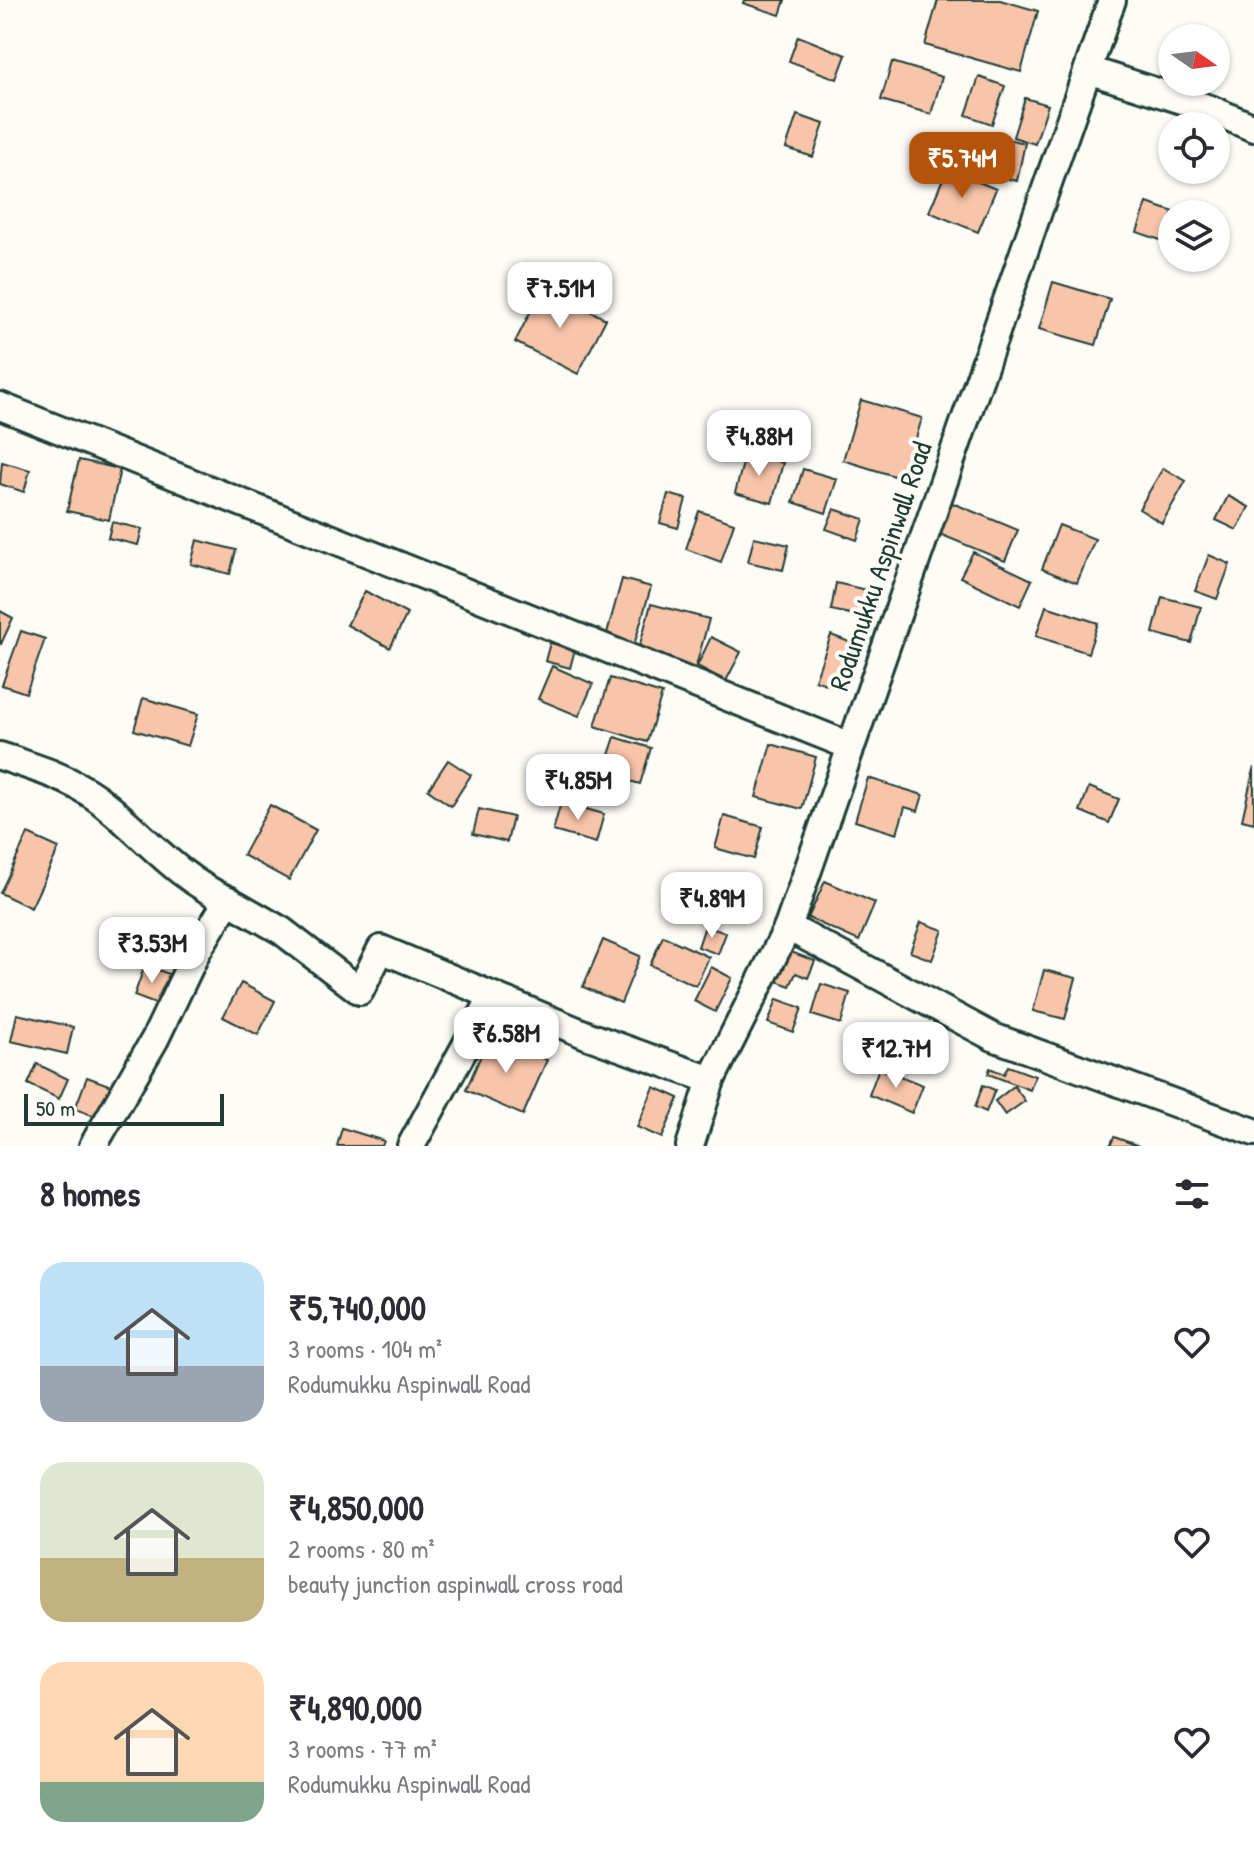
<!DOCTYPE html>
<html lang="en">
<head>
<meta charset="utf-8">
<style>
  body { margin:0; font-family:"Patrick Hand",sans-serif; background:#f7f7f7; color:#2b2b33; height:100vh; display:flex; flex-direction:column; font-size:30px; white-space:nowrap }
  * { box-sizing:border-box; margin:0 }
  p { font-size:26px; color:#7c7c81 }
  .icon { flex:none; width:44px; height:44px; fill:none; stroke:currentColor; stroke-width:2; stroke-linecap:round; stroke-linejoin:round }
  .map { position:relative; height:1146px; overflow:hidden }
  .panel { display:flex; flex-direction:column; background:#fff; flex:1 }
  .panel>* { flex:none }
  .needle { width:52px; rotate:104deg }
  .fabs { position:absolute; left:1158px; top:24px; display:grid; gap:16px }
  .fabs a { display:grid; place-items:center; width:72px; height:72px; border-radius:50%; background:#fff; box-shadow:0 2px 6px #0004; font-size:40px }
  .scale { position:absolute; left:24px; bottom:20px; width:200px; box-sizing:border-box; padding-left:8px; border:4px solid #1f3d34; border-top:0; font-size:22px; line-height:28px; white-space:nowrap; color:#1f3d34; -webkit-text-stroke:6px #fdfcf7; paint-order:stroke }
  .price { position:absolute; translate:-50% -68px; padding:0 18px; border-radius:16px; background:#fff; color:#222; font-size:26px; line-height:52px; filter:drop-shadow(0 2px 4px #0008) }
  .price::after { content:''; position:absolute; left:50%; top:48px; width:24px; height:18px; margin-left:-12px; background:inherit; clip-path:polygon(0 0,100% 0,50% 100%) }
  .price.selected { background:#b45309; color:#fff }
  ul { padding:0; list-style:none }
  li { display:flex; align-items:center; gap:24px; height:200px; padding:0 40px }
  li span { display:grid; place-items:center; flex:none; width:224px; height:160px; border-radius:24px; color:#555 }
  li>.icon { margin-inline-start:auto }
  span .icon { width:96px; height:96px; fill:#fffc; stroke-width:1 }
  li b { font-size:34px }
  h2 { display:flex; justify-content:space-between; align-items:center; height:96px; padding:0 40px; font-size:34px }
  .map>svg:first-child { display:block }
</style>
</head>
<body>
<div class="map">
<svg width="1254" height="1146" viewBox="0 0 1254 1146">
  <rect width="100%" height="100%" fill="#fdfcf7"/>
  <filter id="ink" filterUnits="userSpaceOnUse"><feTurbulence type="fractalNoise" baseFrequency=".0125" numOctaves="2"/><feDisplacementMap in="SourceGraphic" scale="16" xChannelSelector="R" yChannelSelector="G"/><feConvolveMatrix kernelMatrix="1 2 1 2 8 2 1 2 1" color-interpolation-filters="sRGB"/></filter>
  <g filter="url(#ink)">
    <!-- building -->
    <g fill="#f9c5aa" stroke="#1f3d34" stroke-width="2">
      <path d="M744,0H785L780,15L743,3Z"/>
      <path d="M938,0H1000L1038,11L1021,72L925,45Z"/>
      <path d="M798,36L846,55L837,79L789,61Z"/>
      <path d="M892,62L942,77L931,114L881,100Z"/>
      <path d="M979,77L1005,86L992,124L966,115Z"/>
      <path d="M1025,98L1048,105L1035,144L1013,137Z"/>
      <path d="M797,115L824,124L813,157L786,148Z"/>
      <path d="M980,133L1025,143L1017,181L972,170Z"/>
      <path d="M947,169L996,189L978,232L929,212Z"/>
      <path d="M1147,203L1180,214H1172V244L1137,232Z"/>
      <path d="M1053,282L1110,299L1096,345L1039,329Z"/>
      <path d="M543,287L606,319L578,374L515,342Z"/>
      <path d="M861,400L922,418L904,479L843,460Z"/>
      <path d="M746,452L783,463L772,503L735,493Z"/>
      <path d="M79,460L120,469L109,520L67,511Z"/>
      <path d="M2,462L30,470L24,492L0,484Z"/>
      <path d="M1163,468L1186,481L1162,523L1139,509Z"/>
      <path d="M803,469L837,479L826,513L793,502Z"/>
      <path d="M668,494L686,499L678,528L660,523Z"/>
      <path d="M1228,496L1249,507L1237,530L1216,520Z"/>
      <path d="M950,502L1018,530L1005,561L937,533Z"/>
      <path d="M834,509L864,519L857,540L826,529Z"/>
      <path d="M699,511L734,523L721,562L686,549Z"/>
      <path d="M112,522L142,529L138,545L108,538Z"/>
      <path d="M1059,525L1095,539L1077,583L1042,569Z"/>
      <path d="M754,537L789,545L783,570L748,562Z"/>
      <path d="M197,540L236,550L230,574L191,564Z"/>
      <path d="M973,552L1032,580L1020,606L960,577Z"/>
      <path d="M1209,555L1230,564L1217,599L1195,591Z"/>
      <path d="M622,579L651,587L632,652L604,644Z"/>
      <path d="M836,583L875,592L869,618L831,610Z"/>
      <path d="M365,591L407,614L390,648L347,625Z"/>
      <path d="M1162,597L1201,607L1191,643L1153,633Z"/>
      <path d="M651,604L709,619L695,670L637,655Z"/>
      <path d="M1046,606L1098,623L1088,653L1036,636Z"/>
      <path d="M0,611L13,618L1,644L0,643Z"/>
      <path d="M21,631L45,639L26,693L2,685Z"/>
      <path d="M831,635L860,646L844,691L815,680Z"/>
      <path d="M711,637L741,652L726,681L697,666Z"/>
      <path d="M550,643L575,649L570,668L545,661Z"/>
      <path d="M552,666L593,684L579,716L538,699Z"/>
      <path d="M610,678L662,694L647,742L595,726Z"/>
      <path d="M143,698L198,714L188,746L134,730Z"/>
      <path d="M615,737L651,748L640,784L603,773Z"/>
      <path d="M771,744L816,757L802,809L756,797Z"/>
      <path d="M448,760L471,775L451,806L428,790Z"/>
      <path d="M1254,767V823L1242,820Z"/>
      <path d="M868,778L923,795L918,811L905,807L897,834L855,821Z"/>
      <path d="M1089,787L1119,799L1109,823L1080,811Z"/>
      <path d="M561,802L604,814L596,843L553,831Z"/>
      <path d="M270,805L316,830L289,880L243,855Z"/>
      <path d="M479,809L513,817L507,842L473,834Z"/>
      <path d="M724,816L763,827L754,859L715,848Z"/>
      <path d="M28,834L59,848L31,908L0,893Z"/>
      <path d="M825,881L875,903L859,941L808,918Z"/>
      <path d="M921,922L943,930L932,960L910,952Z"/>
      <path d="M705,926L726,933L718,954L698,947Z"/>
      <path d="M663,936L709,957L696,986L650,965Z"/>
      <path d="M603,940L640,956L621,1003L583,987Z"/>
      <path d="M783,949L815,961L808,978L796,973L790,986L771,979Z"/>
      <path d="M145,965L169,974L158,1005L134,996Z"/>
      <path d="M711,967L732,978L715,1012L694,1001Z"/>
      <path d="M1044,970L1076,978L1065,1019L1033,1011Z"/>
      <path d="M241,983L275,1001L258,1035L223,1017Z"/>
      <path d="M821,984L850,993L841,1024L812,1015Z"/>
      <path d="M777,999L802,1008L793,1032L768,1023Z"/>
      <path d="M17,1014L73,1027L67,1054L11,1041Z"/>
      <path d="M490,1034L547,1060L523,1115L466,1090Z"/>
      <path d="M37,1064L68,1079L59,1099L28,1084Z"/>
      <path d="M1008,1066L1035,1076L1030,1090L988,1074L990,1068L1004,1074Z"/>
      <path d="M879,1068L923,1085L912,1113L869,1095Z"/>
      <path d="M87,1077L117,1088L106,1120L75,1109Z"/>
      <path d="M983,1085L995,1090L986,1112L975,1107Z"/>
      <path d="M1014,1086L1025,1101L1005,1115L995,1101Z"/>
      <path d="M654,1087L679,1098L662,1138L637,1127Z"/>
      <path d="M342,1128L384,1141L382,1146H337Z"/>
      <path d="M1114,1137L1139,1146H1110Z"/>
    </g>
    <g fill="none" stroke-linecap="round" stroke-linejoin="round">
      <defs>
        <g id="street">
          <path d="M1088,70L1210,109L1254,128"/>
          <path d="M0,406L850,746"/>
          <path d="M0,756C33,767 68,777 97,798C142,832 175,877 228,900L197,951L155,1039L93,1146"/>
          <path d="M228,900L282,931L360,991L381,949L589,1036L711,1080"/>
          <path d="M788,927L993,1037L1254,1132"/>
          <path d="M411,1146L493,996"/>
          <path d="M690,1146L711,1080L788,927L1112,0"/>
        </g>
      </defs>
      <!-- street casing -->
      <use href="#street" stroke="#1f3d34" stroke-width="32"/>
      <!-- street -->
      <use href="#street" stroke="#fdfcf7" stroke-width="26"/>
    </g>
  </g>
  <g text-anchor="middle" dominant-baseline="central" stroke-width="8" stroke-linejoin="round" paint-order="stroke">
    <!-- street labels -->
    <g font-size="28" fill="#1f3d34" stroke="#fdfcf7">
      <text transform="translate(880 566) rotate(-71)">Rodumukku Aspinwall Road</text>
    </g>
  </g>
</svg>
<div class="fabs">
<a><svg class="needle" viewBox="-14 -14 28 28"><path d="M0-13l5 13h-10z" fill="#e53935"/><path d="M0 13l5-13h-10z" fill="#7c7c81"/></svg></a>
<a><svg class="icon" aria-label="locate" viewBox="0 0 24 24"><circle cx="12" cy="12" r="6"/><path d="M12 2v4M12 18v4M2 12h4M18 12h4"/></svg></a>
<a><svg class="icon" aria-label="layers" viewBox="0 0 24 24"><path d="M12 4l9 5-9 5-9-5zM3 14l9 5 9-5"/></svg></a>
</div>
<div class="scale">50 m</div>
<b class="price selected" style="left:962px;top:200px">₹5.74M</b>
<b class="price" style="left:560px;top:330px">₹7.51M</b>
<b class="price" style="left:759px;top:478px">₹4.88M</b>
<b class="price" style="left:578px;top:822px">₹4.85M</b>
<b class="price" style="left:712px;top:940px">₹4.89M</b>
<b class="price" style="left:152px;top:985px">₹3.53M</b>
<b class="price" style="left:506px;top:1075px">₹6.58M</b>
<b class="price" style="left:896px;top:1090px">₹12.7M</b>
</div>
<section class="panel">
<h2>8 homes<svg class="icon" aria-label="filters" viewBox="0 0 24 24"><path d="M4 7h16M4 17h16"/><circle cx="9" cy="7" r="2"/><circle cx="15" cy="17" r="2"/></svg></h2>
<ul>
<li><span style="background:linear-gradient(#bfe0f5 65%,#9aa5b1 0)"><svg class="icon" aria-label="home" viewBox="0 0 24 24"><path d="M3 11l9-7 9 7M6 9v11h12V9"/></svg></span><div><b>₹5,740,000</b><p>3 rooms · 104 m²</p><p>Rodumukku Aspinwall Road</p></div><svg class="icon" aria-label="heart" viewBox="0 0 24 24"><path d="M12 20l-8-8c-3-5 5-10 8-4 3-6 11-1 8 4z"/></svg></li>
<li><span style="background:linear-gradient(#dfe7d0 60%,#c2b280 0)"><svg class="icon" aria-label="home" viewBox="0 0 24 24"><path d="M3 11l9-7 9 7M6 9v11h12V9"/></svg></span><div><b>₹4,850,000</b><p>2 rooms · 80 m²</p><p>beauty junction aspinwall cross road</p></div><svg class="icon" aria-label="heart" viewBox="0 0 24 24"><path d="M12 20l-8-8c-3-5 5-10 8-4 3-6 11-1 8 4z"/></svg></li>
<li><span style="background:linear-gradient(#ffd9b3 75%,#7fa58c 0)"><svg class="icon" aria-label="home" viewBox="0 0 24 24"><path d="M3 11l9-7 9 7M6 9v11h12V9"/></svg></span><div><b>₹4,890,000</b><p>3 rooms · 77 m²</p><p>Rodumukku Aspinwall Road</p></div><svg class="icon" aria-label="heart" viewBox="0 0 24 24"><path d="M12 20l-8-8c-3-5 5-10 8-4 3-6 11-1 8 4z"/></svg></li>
</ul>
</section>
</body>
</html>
